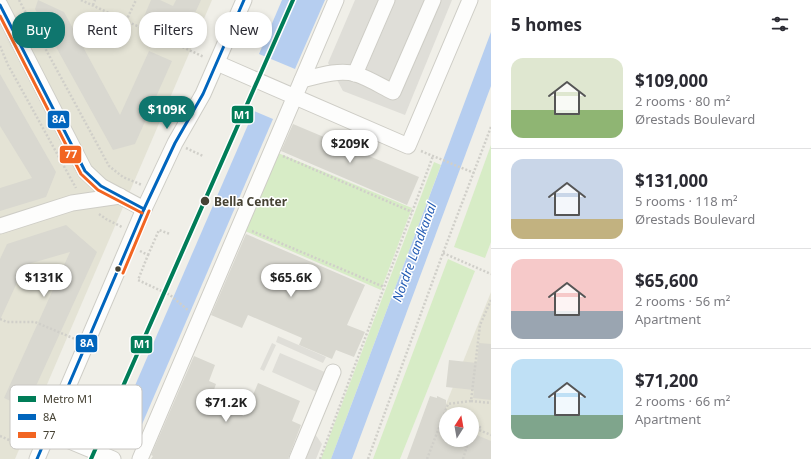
<!DOCTYPE html>
<html lang="en">
<head>
<meta charset="utf-8">
<style>
  body { margin:0; font-family:"Noto Sans",sans-serif; background:#f7f7f7; color:#2b2b33; height:100vh; display:flex; flex-direction:column; font-size:15px; white-space:nowrap }
  * { box-sizing:border-box; margin:0 }
  p { font-size:13px; color:#7c7c81 }
  .icon { flex:none; width:22px; height:22px; fill:none; stroke:currentColor; stroke-width:2; stroke-linecap:round; stroke-linejoin:round }
  .map { position:relative; flex:1; overflow:hidden }
  .side { display:flex; flex-direction:column; background:#fff; width:320px }
  .side>* { flex:none }
  .top-card { position:absolute; left:12px; top:12px; width:380px; height:36px; display:flex; gap:8px }
  .needle { width:26px; rotate:11deg }
  .tools { position:absolute; left:439px; top:407px; display:grid; gap:8px }
  .tools a { display:grid; place-items:center; width:40px; height:40px; border-radius:50%; background:#fff; box-shadow:0 2px 6px #0003; font-size:20px }
  .price { position:absolute; translate:-50% -34px; padding:0 9px; border-radius:14px; background:#fff; color:#222; font-size:13px; line-height:26px; filter:drop-shadow(0 1px 2px #0008) }
  .price::after { content:''; position:absolute; left:50%; top:24px; width:12px; height:9px; margin-left:-6px; background:inherit; clip-path:polygon(0 0,100% 0,50% 100%) }
  .price.selected { background:#0f766e; color:#fff }
  ul { padding:0; list-style:none }
  li { display:flex; align-items:center; gap:12px; height:100px; padding:0 20px }
  li+li { border-top:1px solid #e1e1e2 }
  li span { display:grid; place-items:center; flex:none; width:112px; height:80px; border-radius:12px; color:#555 }
  li>.icon { margin-inline-start:auto }
  span .icon { width:48px; height:48px; fill:#fffc; stroke-width:1 }
  li b { font-size:17px }
  h2 { display:flex; justify-content:space-between; align-items:center; height:48px; padding:0 20px; font-size:17px }
  .chip { padding:0 14px; border-radius:16px; background:#fff; box-shadow:0 2px 6px #0003; font-size:14px; line-height:36px }
  .chip.selected { background:#0f766e; color:#fff }
  main { display:flex; flex:1; min-height:0 }
  .map>svg:first-child { display:block }
</style>
</head>
<body>
<main>
<div class="map">
<svg width="491" height="459" viewBox="0 0 491 459">
  <rect width="100%" height="100%" fill="#f0efe8"/>
  <!-- residential -->
  <g fill="#e4e3d5" fill-rule="evenodd">
    <path d="M0,0H212L15,459H0Z"/>
    <path d="M491,292V459H424ZM446,414H472V440H446Z"/>
  </g>
  <!-- green -->
  <g fill="#d7ecc6">
    <path d="M491,145V242L485,258L454,247Z"/>
    <path d="M278,153L412,208L381,290L245,231Z"/>
    <path d="M434,162L441,165L331,459H321Z"/>
    <path d="M448,259L475,271L400,459H373Z"/>
  </g>
  <!-- parking -->
  <g fill="#dfded8">
    <path d="M355,0H452L405,115L343,91L328,63Z"/>
    <path d="M278,336L326,357L323,363L276,342Z"/>
    <path d="M272,343L276,345L264,371L260,369Z"/>
    <path d="M280,353L327,373L319,393L272,372Z"/>
    <path d="M315,434L322,444L316,459H306Z"/>
  </g>
  <!-- water -->
  <g fill="#b6cef0">
    <path d="M282,0H325L295,69L259,54Z"/>
    <path d="M491,32V86L352,459H331Z"/>
    <path d="M254,111L273,119L134,443L114,434Z"/>
  </g>
  <!-- building -->
  <g fill="#d9d8d0">
    <path d="M38,0L64,12L120,115L149,51L172,61L135,144L113,150L35,9Z"/>
    <path d="M151,0H160L173,6L176,0H201L184,37L143,19Z"/>
    <path d="M0,74L56,172L46,197L0,211V188L32,178L0,126Z"/>
    <path d="M293,124L419,177L407,205L281,151Z"/>
    <path d="M66,225L97,252L26,408L4,398L70,252L25,265L0,320V259L7,244Z"/>
    <path d="M246,234L365,285L347,325L365,332L354,357L336,350L332,359L299,345L302,338L248,315L242,328L211,315Z"/>
    <path d="M479,343L491,344V400L473,398L474,390L446,387L449,360L477,363Z"/>
    <path d="M194,356L215,365L209,381L216,384L210,401L244,416L258,383L300,401L292,421L301,425L288,459H151L153,456L151,455Z"/>
    <path d="M430,396L437,398V396L446,400V440H472V433L491,441V459H407Z"/>
  </g>
  <g fill="none" stroke-linecap="round" stroke-linejoin="round">
    <defs>
      <g id="minor">
        <path d="M0,5L85,171L101,186L144,209"/>
        <path d="M217,63L408,146L470,0"/>
        <path d="M355,74L387,0"/>
        <path d="M302,80C318,76 339,69 356,74C368,78 381,86 393,92L433,0"/>
        <path d="M0,226L72,203L120,196"/>
        <path d="M48,432L113,459"/>
        <path d="M37,459L144,209L175,143L203,94L244,0"/>
        <path d="M140,459L336,0"/>
        <path d="M297,459L333,372"/>
      </g>
    </defs>
    <!-- minor casing -->
    <use href="#minor" stroke="#cecdc6" stroke-width="17"/>
    <!-- path -->
    <g stroke="#d0cfc9" stroke-width="2.5" stroke-dasharray="2 2" stroke-linecap="butt">
      <path d="M19,0L109,166L123,177L142,185"/>
      <path d="M81,0L204,57"/>
      <path d="M93,5L95,0"/>
      <path d="M126,21L136,0"/>
      <path d="M0,46L8,65L76,188"/>
      <path d="M186,148L203,156"/>
      <path d="M421,151L474,173"/>
      <path d="M283,156L412,212"/>
      <path d="M99,214L106,219L122,227"/>
      <path d="M252,231L384,287"/>
      <path d="M140,251L148,255L138,280L170,295L189,311"/>
      <path d="M443,253L491,274"/>
      <path d="M148,255L159,230L170,234"/>
      <path d="M0,319L7,322H35L75,339"/>
      <path d="M471,401L491,403"/>
      <path d="M472,424L480,427L479,430L491,435"/>
      <path d="M472,433L475,425"/>
      <path d="M0,436L27,448"/>
      <path d="M320,459L433,156"/>
      <path d="M368,459L443,253L491,127"/>
      <path d="M427,459L448,404L471,401L480,325L491,300"/>
      <path d="M463,459L467,446"/>
    </g>
    <!-- minor -->
    <use href="#minor" stroke="#fdfdfc" stroke-width="15"/>
    <defs>
      <g id="bus-1">
        <path d="M0,5L85,171L101,186L144,209"/>
        <path d="M37,459L144,209L175,143L203,94L244,0"/>
      </g>
      <g id="bus-2">
        <path d="M0,16L81,174L98,190L142,213"/>
        <path d="M123,273L149,211"/>
      </g>
    </defs>
    <!-- bus-1 casing -->
    <use href="#bus-1" stroke="#fff" stroke-width="6"/>
    <!-- bus-2 casing -->
    <use href="#bus-2" stroke="#fff" stroke-width="6"/>
    <!-- bus-1 -->
    <use href="#bus-1" stroke="#0065bd" stroke-width="3"/>
    <!-- bus-2 -->
    <use href="#bus-2" stroke="#f26522" stroke-width="3"/>
    <defs>
      <path id="metro-1" d="M91,459L293,0"/>
    </defs>
    <!-- metro-1 casing -->
    <use href="#metro-1" stroke="#fff" stroke-width="7"/>
    <!-- metro-1 -->
    <use href="#metro-1" stroke="#007d58" stroke-width="4"/>
  </g>
  <!-- markers -->
  <g fill="#464234" stroke="#fff" stroke-width="1.5">
    <circle cx="205" cy="201" r="5"/>
    <circle cx="118" cy="269" r="3.5"/>
  </g>
  <g text-anchor="middle" dominant-baseline="central" stroke-width="3" stroke-linejoin="round" paint-order="stroke">
    <!-- stop labels -->
    <g font-size="12" font-weight="bold" fill="#464234" stroke="#fff" text-anchor="start">
      <text x="214" y="201">Bella Center</text>
    </g>
    <!-- water labels -->
    <g font-size="13" font-style="italic" fill="#2960b6" stroke="#fff">
      <text transform="translate(414 252) rotate(-70)">Nordre Landkanal</text>
    </g>
  </g>
  <!-- legend -->
  <rect x="10" y="385" width="132" height="64" rx="6" fill="#fff" stroke="#c8c6c2" stroke-width="1"/>
  <rect x="18" y="396" width="18" height="6" fill="#007d58"/>
  <rect x="18" y="414" width="18" height="6" fill="#0065bd"/>
  <rect x="18" y="432" width="18" height="6" fill="#f26522"/>
  <g font-size="11" fill="#464234">
    <text x="43" y="403">Metro M1</text>
    <text x="43" y="421">8A</text>
    <text x="43" y="439">77</text>
  </g>
  <g stroke="#fff" stroke-width="1.5">
    <rect x="231" y="105" width="23" height="19" rx="4" fill="#007d58"/>
    <rect x="47" y="110" width="23" height="19" rx="4" fill="#0065bd"/>
    <rect x="59" y="145" width="23" height="19" rx="4" fill="#f26522"/>
    <rect x="75" y="334" width="23" height="19" rx="4" fill="#0065bd"/>
    <rect x="130" y="335" width="23" height="19" rx="4" fill="#007d58"/>
  </g>
  <g font-size="11" text-anchor="middle" font-weight="bold" fill="#fff">
    <text x="242" y="119">M1</text>
    <text x="59" y="123">8A</text>
    <text x="71" y="158">77</text>
    <text x="87" y="347">8A</text>
    <text x="142" y="348">M1</text>
  </g>
</svg>
<div class="tools">
<a><svg class="needle" viewBox="-14 -14 28 28"><path d="M0-13l5 13h-10z" fill="#e53935"/><path d="M0 13l5-13h-10z" fill="#7c7c81"/></svg></a>
</div>
<b class="price selected" style="left:167px;top:130px">$109K</b>
<b class="price" style="left:350px;top:164px">$209K</b>
<b class="price" style="left:44px;top:298px">$131K</b>
<b class="price" style="left:291px;top:298px">$65.6K</b>
<b class="price" style="left:226px;top:423px">$71.2K</b>
<div class="top-card">
<a class="chip selected">Buy</a>
<a class="chip">Rent</a>
<a class="chip">Filters</a>
<a class="chip">New</a>
</div>
</div>
<section class="side">
<h2>5 homes<svg class="icon" aria-label="filters" viewBox="0 0 24 24"><path d="M4 7h16M4 17h16"/><circle cx="9" cy="7" r="2"/><circle cx="15" cy="17" r="2"/></svg></h2>
<ul>
<li><span style="background:linear-gradient(#dfe7d0 65%,#8fb573 0)"><svg class="icon" aria-label="home" viewBox="0 0 24 24"><path d="M3 11l9-7 9 7M6 9v11h12V9"/></svg></span><div><b>$109,000</b><p>2 rooms · 80 m²</p><p>Ørestads Boulevard</p></div></li>
<li><span style="background:linear-gradient(#c9d6e8 75%,#c2b280 0)"><svg class="icon" aria-label="home" viewBox="0 0 24 24"><path d="M3 11l9-7 9 7M6 9v11h12V9"/></svg></span><div><b>$131,000</b><p>5 rooms · 118 m²</p><p>Ørestads Boulevard</p></div></li>
<li><span style="background:linear-gradient(#f6c9c9 65%,#9aa5b1 0)"><svg class="icon" aria-label="home" viewBox="0 0 24 24"><path d="M3 11l9-7 9 7M6 9v11h12V9"/></svg></span><div><b>$65,600</b><p>2 rooms · 56 m²</p><p>Apartment</p></div></li>
<li><span style="background:linear-gradient(#bfe0f5 70%,#7fa58c 0)"><svg class="icon" aria-label="home" viewBox="0 0 24 24"><path d="M3 11l9-7 9 7M6 9v11h12V9"/></svg></span><div><b>$71,200</b><p>2 rooms · 66 m²</p><p>Apartment</p></div></li>
</ul>
</section>
</main>
</body>
</html>
